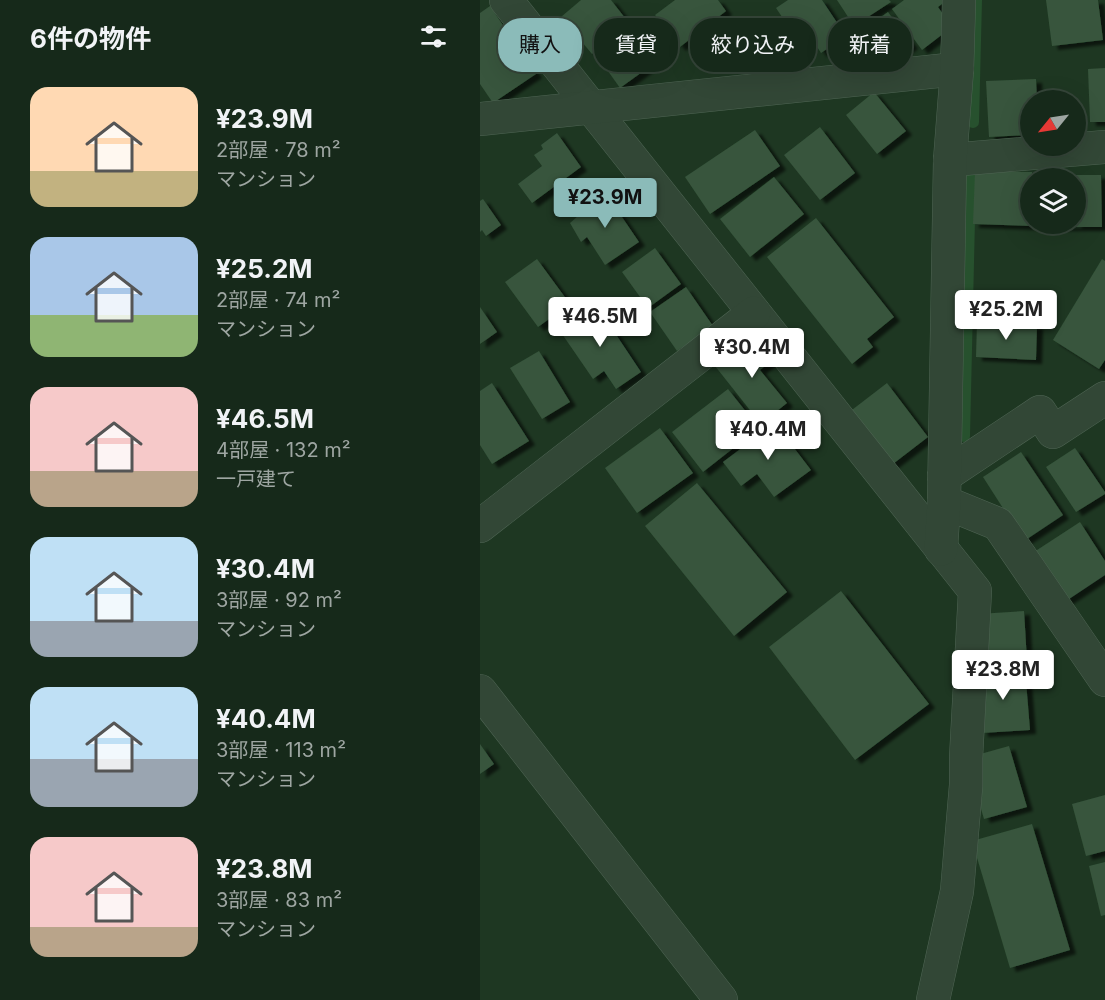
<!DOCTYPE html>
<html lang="ja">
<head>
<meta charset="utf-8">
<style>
  body { margin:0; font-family:Inter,"Noto Sans JP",sans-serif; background:#1f3123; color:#f1f3f6; height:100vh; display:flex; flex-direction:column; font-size:22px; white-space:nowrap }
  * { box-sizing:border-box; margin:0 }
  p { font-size:20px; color:#9ea6a2 }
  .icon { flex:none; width:33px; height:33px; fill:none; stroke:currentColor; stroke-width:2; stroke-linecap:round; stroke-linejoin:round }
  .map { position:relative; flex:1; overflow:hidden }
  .details { display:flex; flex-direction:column; background:#16291a; width:480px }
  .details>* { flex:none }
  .hud { position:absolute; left:18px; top:18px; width:516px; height:54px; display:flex; gap:12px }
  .needle { width:39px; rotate:240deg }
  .fabs { position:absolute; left:540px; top:90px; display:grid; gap:12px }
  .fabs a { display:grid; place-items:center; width:66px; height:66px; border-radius:50%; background:#16291a; box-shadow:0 6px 24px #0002,0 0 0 2px #354539; font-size:30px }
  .price { position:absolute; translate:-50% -51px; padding:0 14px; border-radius:6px; background:#fff; color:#222; font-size:20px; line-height:39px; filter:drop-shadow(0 2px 3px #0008) }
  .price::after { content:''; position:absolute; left:50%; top:36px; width:18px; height:14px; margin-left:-9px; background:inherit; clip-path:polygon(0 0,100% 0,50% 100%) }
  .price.on { background:#8bbbb9; color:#111 }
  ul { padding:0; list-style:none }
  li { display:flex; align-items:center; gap:18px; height:150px; padding:0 30px }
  li span { display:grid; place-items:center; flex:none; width:168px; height:120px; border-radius:18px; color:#555 }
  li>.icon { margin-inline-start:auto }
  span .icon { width:72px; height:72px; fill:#fffc; stroke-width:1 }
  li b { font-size:26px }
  h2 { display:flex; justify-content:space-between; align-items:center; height:72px; padding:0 30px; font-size:26px }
  .chip { padding:0 21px; border-radius:24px; background:#16291a; box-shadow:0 6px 24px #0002,0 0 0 2px #354539; font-size:21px; line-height:54px }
  .chip.on { background:#8bbbb9; color:#111 }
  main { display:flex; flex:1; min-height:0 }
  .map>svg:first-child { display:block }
</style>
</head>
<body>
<main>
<section class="details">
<h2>6件の物件<svg class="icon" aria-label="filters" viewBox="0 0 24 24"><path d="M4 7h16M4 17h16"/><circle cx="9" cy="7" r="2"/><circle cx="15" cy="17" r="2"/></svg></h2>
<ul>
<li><span style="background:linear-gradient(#ffd9b3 70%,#c2b280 0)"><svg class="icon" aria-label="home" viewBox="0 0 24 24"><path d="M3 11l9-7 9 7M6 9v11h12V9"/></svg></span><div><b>¥23.9M</b><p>2部屋 · 78 m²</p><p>マンション</p></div></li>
<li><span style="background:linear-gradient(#a9c7e8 65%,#8fb573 0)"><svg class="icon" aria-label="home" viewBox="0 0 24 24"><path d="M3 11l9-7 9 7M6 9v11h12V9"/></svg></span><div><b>¥25.2M</b><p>2部屋 · 74 m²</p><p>マンション</p></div></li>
<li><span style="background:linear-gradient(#f6c9c9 70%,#b9a48a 0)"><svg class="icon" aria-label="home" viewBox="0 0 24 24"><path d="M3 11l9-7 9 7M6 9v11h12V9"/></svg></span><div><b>¥46.5M</b><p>4部屋 · 132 m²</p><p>一戸建て</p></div></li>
<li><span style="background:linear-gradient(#bfe0f5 70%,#9aa5b1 0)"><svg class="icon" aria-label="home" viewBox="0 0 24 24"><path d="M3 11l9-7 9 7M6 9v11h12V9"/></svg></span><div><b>¥30.4M</b><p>3部屋 · 92 m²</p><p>マンション</p></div></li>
<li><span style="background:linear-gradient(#bfe0f5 60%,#9aa5b1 0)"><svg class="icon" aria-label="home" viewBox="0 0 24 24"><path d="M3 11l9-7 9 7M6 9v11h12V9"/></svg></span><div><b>¥40.4M</b><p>3部屋 · 113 m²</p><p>マンション</p></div></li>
<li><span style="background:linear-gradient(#f6c9c9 75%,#b9a48a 0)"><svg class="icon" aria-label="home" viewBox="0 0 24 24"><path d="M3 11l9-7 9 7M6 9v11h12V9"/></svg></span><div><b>¥23.8M</b><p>3部屋 · 83 m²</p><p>マンション</p></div></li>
</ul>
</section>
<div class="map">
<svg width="625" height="1000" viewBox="0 0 625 1000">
  <defs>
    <filter id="shadow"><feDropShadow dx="6" dy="4" stdDeviation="1.5" flood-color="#0009"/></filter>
  </defs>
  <rect width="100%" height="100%" fill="#1e3722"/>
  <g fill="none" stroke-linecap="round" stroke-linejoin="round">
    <!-- stream -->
    <g stroke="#27512e" stroke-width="12">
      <path d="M493,122L496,0"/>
      <path d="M484,436L490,176"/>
    </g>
  </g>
  <!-- building -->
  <g fill="#37553c" filter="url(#shadow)">
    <path d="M101,0H131L149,23L112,54L81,17Z"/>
    <path d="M195,0H238L246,11L200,47L175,15Z"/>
    <path d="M308,0H342L366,36L341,53L334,42L323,48L296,8Z"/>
    <path d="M357,0H409L411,2L374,26Z"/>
    <path d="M424,0H467L458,7L472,27L442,50L412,9Z"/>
    <path d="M566,0H618L623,40L572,46Z"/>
    <path d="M10,6L56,74L13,103L0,84V13Z"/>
    <path d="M408,12L432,45L411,61L387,27Z"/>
    <path d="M253,16L280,53L259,69L247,52L227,67L212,47Z"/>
    <path d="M168,22L190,52L140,88L118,57Z"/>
    <path d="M625,68V122H610L608,69Z"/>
    <path d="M556,79L557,100H550V135L509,137L506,81Z"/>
    <path d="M394,92L426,131L397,154L366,115Z"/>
    <path d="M340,127L375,173L340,200L304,155Z"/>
    <path d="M275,130L300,166L230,214L205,177Z"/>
    <path d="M77,133L101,167L52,203L38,184L62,166L54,155L63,149L61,145Z"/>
    <path d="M495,171L552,172V178H550L551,226L493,224Z"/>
    <path d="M575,175H621L622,227H575V224H596V178H575Z"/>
    <path d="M294,177L324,214L270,257L240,219Z"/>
    <path d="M125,192L159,242L125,265L107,237L101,242L90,223Z"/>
    <path d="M3,199L21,225L6,236L2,230L0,232V201Z"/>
    <path d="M336,218L414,317L387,339L393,347L372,364L287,257Z"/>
    <path d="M175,248L201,284L168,308L142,272Z"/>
    <path d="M57,259L90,304L58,327L25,282Z"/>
    <path d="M622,259L625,261V360L619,369L573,340Z"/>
    <path d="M206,287L233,326L197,351L170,312Z"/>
    <path d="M117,306L161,372L136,389L124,371L113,379L80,331Z"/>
    <path d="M0,307L17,332L0,344Z"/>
    <path d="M497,322L557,325L556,360L496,357Z"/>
    <path d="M273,336L293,360L280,370L307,403L281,424L235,366Z"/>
    <path d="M59,351L90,402L62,419L30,368Z"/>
    <path d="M12,383L49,441L12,464L0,445V391Z"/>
    <path d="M407,383L448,437L409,467L368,413Z"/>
    <path d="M248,389L279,428L223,472L192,432Z"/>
    <path d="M295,423L331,470L294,497L277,474L261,486L243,462Z"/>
    <path d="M180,428L213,473L157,513L125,468Z"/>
    <path d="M595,448L625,492V494L596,512L566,467Z"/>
    <path d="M541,452L583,515L544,541L503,477Z"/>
    <path d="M217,483L307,592L254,636L165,526Z"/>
    <path d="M600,522L625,561V575L586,601L554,552Z"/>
    <path d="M361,591L449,704L375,760L289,647Z"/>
    <path d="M544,611L547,660L502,663L498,614Z"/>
    <path d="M545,669L550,730L502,733L496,673Z"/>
    <path d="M0,744L14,764L0,774Z"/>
    <path d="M529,746L547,807L504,819L486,758Z"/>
    <path d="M625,795V851L606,856L592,804Z"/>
    <path d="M552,824L590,950L530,968L492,841Z"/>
    <path d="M625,862V915L621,916L609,866Z"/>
  </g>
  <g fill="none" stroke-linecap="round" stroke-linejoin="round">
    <defs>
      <g id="minor">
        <path d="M26,0L495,591L486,758V785L477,891L453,1000"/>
        <path d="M0,119L477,69"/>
        <path d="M470,160L625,147"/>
        <path d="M464,476L560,412L573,432L625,398"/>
        <path d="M464,502L518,524L625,680"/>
        <path d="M0,526L274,313"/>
        <path d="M461,549L464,502L470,160L477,69L479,0"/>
        <path d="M0,691L241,1000"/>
      </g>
    </defs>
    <!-- minor casing -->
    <use href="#minor" stroke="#4f6554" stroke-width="34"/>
    <!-- minor -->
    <use href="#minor" stroke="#324736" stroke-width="33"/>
  </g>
</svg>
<div class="fabs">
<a><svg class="needle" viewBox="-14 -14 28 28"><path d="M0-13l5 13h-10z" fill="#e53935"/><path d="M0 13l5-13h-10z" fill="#9ea6a2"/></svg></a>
<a><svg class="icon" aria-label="layers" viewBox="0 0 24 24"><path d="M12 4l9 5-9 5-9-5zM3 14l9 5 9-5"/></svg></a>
</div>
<b class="price on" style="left:125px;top:229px">¥23.9M</b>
<b class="price" style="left:526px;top:341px">¥25.2M</b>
<b class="price" style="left:120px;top:348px">¥46.5M</b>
<b class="price" style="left:272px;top:379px">¥30.4M</b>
<b class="price" style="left:288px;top:461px">¥40.4M</b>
<b class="price" style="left:523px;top:701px">¥23.8M</b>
<div class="hud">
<a class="chip on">購入</a>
<a class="chip">賃貸</a>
<a class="chip">絞り込み</a>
<a class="chip">新着</a>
</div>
</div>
</main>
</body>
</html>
